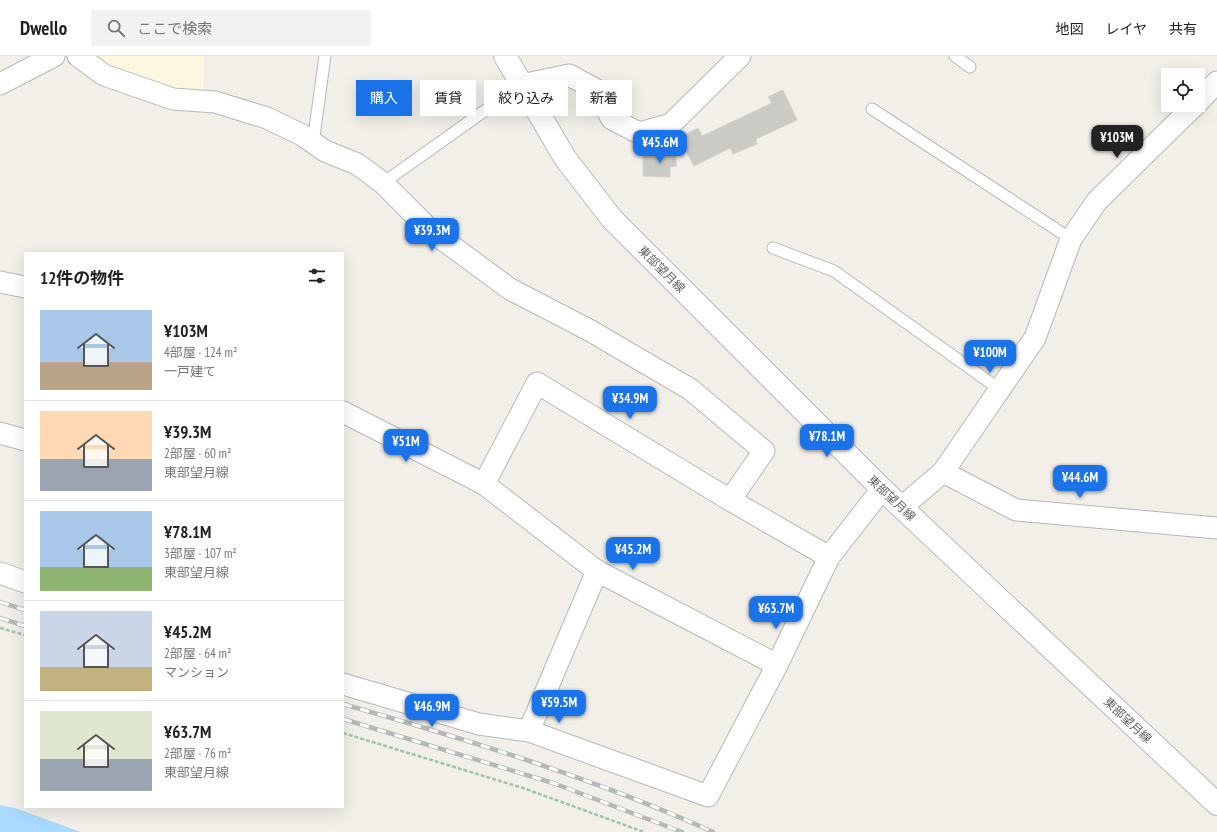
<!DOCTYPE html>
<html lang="ja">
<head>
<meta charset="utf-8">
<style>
  body { margin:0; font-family:"PT Sans Narrow","Noto Sans JP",sans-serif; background:#f2f2f2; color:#222; height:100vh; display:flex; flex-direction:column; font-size:15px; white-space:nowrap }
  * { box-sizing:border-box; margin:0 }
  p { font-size:13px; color:#767676 }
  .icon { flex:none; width:22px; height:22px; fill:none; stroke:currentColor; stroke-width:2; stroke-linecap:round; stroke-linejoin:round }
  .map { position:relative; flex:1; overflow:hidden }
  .side { position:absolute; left:24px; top:196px; width:320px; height:556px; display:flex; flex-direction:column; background:#fff; border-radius:0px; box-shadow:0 4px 16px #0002 }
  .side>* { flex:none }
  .banner { position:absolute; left:356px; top:24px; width:380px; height:36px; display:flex; gap:8px }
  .buttons { position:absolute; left:1161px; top:12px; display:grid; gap:8px }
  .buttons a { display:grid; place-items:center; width:44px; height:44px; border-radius:0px; background:#fff; box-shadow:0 4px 16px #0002; font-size:20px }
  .price { position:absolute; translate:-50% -34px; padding:0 9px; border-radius:8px; background:#1a73e8; color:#fff; font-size:13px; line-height:26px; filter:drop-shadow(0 1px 2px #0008) }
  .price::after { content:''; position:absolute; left:50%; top:24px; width:12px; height:9px; margin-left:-6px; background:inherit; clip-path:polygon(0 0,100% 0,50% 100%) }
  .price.current { background:#222; color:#fff }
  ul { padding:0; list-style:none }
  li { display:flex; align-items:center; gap:12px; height:100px; padding:0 16px }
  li+li { border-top:1px solid #e0e0e0 }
  li span { display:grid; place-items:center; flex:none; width:112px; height:80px; border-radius:0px; color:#555 }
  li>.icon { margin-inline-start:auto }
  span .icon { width:48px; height:48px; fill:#fffc; stroke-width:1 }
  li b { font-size:17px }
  h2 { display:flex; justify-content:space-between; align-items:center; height:48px; padding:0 16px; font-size:17px }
  .chip { padding:0 14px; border-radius:0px; background:#fff; box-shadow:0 4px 16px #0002; font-size:14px; line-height:36px }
  .chip.current { background:#1a73e8; color:#fff }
  header { display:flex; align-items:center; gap:24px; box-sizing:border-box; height:56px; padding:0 20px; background:#fff; border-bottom:1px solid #e0e0e0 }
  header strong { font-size:19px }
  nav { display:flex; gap:22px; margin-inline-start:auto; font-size:14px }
  .search { width:280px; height:36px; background:#f2f2f2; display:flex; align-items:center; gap:10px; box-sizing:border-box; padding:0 14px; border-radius:0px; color:#767676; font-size:15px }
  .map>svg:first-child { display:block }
</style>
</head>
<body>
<header>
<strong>Dwello</strong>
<div class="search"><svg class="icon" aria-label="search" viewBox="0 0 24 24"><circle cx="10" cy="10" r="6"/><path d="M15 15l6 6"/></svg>ここで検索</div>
<nav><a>地図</a><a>レイヤ</a><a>共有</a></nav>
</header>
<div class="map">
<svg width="1217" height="776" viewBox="0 0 1217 776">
  <rect width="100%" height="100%" fill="#f1efe8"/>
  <!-- commercial -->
  <path fill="#fef7e0" d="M96,0H204L203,38L177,37L111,12Z"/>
  <!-- water -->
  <path fill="#aadaff" d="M0,749L15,752L81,776H0Z"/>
  <!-- building -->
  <g fill="#cccac5" stroke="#d6d1c6">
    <path d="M783,34L797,64L756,83L757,88L733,98L730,92L694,110L679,82L698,72L702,80L772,47L768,41Z"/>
    <path d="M660,93L676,94V110L670,111V121L643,120V99L660,100Z"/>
  </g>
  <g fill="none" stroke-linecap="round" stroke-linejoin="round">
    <defs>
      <g id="lane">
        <path d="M955,0L970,11"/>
        <path d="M872,53L1071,183"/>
        <path d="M313,87L325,0"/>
        <path d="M383,127L521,29"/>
        <path d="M773,192L834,215L999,333"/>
      </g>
      <g id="street">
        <path d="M78,0L104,19L173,43L215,46L267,62L302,79L325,95L357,108L383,127L431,175L510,233L589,274L690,333L764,395L730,444"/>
        <path d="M0,28L54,0"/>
        <path d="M521,29L569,19L595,33L612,63L639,77L671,68L740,0"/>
        <path d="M1198,46L1217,26"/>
        <path d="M0,226L25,231"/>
        <path d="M343,356L484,428L597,515L777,609"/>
        <path d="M0,377L25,384"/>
        <path d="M943,416L1016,454L1217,472"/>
        <path d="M484,428L537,327L730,444L829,501"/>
        <path d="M902,451L943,416L1035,282L1071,183L1097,145L1195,49"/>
        <path d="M597,515L529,675L708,740L777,609L829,501L882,433"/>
        <path d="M0,517L25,526"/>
        <path d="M343,628L479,668L529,675"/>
      </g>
      <path id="secondary" d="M505,0L565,102L612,163L882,433L1217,748"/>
    </defs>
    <!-- lane casing -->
    <use href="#lane" stroke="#b5b8bc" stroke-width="13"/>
    <!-- street casing -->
    <use href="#street" stroke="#b5b8bc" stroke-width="23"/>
    <!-- secondary casing -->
    <use href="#secondary" stroke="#b6babf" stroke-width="24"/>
    <!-- path -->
    <g stroke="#9cc7a9" stroke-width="2.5" stroke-dasharray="4 2" stroke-linecap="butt">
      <path d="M0,572L25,579"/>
      <path d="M343,677L523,732L644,776"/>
    </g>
    <!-- lane -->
    <use href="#lane" stroke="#fff" stroke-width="11"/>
    <!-- street -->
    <use href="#street" stroke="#fff" stroke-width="21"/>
    <!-- secondary -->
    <use href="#secondary" stroke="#fff" stroke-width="22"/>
    <defs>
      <g id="rail">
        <path d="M0,546L25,554"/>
        <path d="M0,562L25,570"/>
        <path d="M343,648C468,684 594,722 713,776"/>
        <path d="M343,663L553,727L682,776"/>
      </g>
    </defs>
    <!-- rail casing -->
    <use href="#rail" stroke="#b6b7b8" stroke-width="4.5"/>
    <!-- rail -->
    <use href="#rail" stroke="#fff" stroke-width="3" stroke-dasharray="9" stroke-linecap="butt"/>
  </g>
  <g text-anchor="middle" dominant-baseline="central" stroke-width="3" stroke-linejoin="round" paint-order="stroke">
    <!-- street labels -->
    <g font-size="12" fill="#5f6368" stroke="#fff">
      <text transform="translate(662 213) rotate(45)">東部望月線</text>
      <text transform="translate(892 442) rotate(43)">東部望月線</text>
      <text transform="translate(1128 664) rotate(43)">東部望月線</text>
    </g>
  </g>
</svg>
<div class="buttons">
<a><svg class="icon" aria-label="locate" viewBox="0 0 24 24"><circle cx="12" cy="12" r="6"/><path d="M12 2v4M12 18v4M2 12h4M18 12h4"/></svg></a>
</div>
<b class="price current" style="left:1117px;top:103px">¥103M</b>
<b class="price" style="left:660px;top:108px">¥45.6M</b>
<b class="price" style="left:432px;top:196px">¥39.3M</b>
<b class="price" style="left:990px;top:318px">¥100M</b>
<b class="price" style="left:630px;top:364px">¥34.9M</b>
<b class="price" style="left:827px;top:402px">¥78.1M</b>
<b class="price" style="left:406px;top:407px">¥51M</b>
<b class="price" style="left:1080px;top:443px">¥44.6M</b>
<b class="price" style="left:633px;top:515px">¥45.2M</b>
<b class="price" style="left:776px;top:574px">¥63.7M</b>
<b class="price" style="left:559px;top:668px">¥59.5M</b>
<b class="price" style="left:432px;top:672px">¥46.9M</b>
<div class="banner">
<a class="chip current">購入</a>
<a class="chip">賃貸</a>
<a class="chip">絞り込み</a>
<a class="chip">新着</a>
</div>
<section class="side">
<h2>12件の物件<svg class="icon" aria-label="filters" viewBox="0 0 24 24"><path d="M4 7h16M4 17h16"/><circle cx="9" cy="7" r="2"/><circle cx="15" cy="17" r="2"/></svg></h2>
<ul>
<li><span style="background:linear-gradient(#a9c7e8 65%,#b9a48a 0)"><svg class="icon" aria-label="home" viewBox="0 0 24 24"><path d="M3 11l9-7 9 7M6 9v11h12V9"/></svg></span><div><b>¥103M</b><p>4部屋 · 124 m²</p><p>一戸建て</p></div></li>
<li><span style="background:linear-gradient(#ffd9b3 60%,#9aa5b1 0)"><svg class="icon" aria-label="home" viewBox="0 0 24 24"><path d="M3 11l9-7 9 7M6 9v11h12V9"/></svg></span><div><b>¥39.3M</b><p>2部屋 · 60 m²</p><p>東部望月線</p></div></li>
<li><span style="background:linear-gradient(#a9c7e8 70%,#8fb573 0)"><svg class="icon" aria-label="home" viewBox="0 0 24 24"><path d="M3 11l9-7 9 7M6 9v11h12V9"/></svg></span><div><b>¥78.1M</b><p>3部屋 · 107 m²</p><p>東部望月線</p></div></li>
<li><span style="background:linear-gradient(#c9d6e8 70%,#c2b280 0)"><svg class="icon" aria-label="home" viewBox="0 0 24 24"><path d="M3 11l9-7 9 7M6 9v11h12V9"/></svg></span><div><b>¥45.2M</b><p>2部屋 · 64 m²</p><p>マンション</p></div></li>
<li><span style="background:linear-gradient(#dfe7d0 60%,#9aa5b1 0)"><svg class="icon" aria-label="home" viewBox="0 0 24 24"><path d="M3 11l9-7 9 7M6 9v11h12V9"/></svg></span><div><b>¥63.7M</b><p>2部屋 · 76 m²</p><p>東部望月線</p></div></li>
</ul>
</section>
</div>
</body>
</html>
